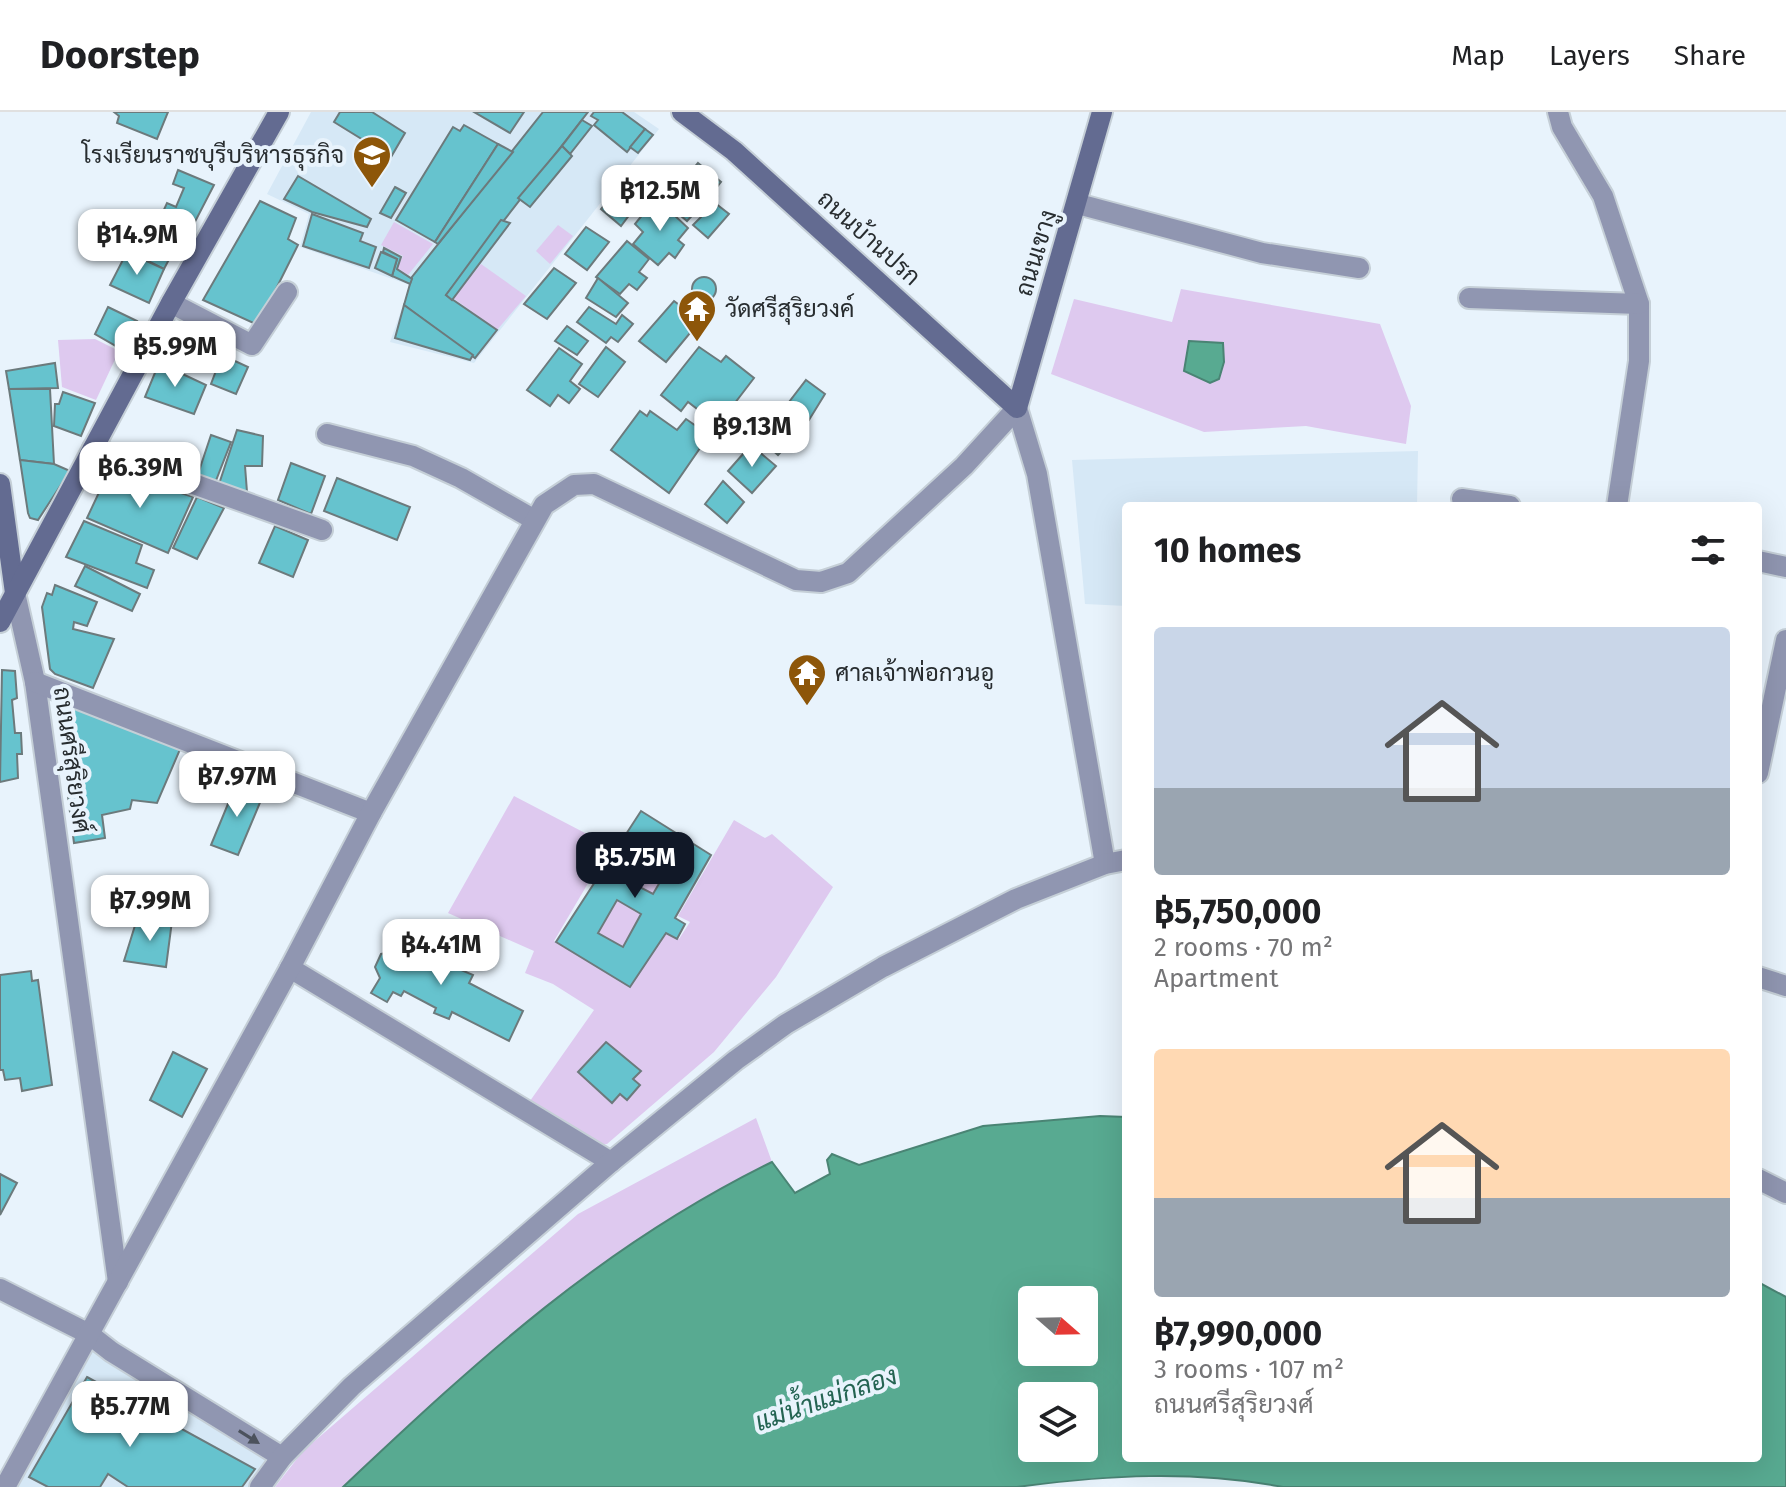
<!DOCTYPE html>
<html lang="en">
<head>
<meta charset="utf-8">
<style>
  body { margin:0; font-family:"Fira Sans",Sarabun,sans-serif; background:#f2f2f2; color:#202124; height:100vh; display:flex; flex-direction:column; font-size:30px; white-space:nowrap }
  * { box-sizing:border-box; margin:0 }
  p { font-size:26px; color:#757577 }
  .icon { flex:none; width:44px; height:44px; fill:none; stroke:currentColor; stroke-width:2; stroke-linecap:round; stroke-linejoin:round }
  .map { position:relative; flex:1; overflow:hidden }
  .sheet { position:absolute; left:1122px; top:390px; width:640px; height:960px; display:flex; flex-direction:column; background:#fff; border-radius:8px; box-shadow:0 8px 32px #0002 }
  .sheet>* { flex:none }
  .needle { width:52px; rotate:110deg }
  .buttons { position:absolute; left:1018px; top:1174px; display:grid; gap:16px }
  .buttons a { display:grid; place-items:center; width:80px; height:80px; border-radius:8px; background:#fff; box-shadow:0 8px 32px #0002; font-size:40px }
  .price { position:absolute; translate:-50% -68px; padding:0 18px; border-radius:16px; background:#fff; color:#222; font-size:26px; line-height:52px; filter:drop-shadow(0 2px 4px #0008) }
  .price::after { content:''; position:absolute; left:50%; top:48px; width:24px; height:18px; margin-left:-12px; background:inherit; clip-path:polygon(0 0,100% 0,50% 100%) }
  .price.current { background:#111827; color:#fff }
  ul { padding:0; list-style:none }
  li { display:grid; align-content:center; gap:16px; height:424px; padding:0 32px }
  li span { display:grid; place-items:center; height:248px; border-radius:8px; color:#555 }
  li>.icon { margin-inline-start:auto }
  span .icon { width:144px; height:144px; fill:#fffc; stroke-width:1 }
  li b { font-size:34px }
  h2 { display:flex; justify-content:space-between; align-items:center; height:96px; padding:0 32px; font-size:34px }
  header { display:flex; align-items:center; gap:48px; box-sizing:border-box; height:112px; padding:0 40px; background:#fff; border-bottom:2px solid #e0e0e0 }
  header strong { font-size:38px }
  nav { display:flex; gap:44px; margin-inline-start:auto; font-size:28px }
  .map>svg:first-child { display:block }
</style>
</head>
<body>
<header>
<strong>Doorstep</strong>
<nav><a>Map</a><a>Layers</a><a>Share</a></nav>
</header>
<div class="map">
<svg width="1786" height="1375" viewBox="0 0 1786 1375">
  <rect width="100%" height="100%" fill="#e8f3fc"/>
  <!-- built -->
  <g fill="#d6e8f6">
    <path d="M311,0H634L659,17L474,251L390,230L410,173L300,135L309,102L267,82Z"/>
    <path d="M1418,339L1417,394H1126V494L1085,492L1072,348Z"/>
    <path d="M95,1235L271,1346L251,1375H18Z"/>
  </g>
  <!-- green -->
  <g fill="#dec9ef">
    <path d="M394,110L433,132L408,163L397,156L403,144L381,133Z"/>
    <path d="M558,113L573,124L550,152L536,139Z"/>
    <path d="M481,152L526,184L497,218L453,186Z"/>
    <path d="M1181,177L1380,212L1411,294L1406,332L1306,314L1204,320L1051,262L1074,187L1172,210Z"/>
    <path d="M95,227L119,239L96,288L62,275L58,228Z"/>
    <path d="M514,684L610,734L554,829L626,872L666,821L679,827L690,810L678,804L734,708L765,726L772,722L833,775L776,865L714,940L607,1032L598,1033L530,989L594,898L553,872L525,861L534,839L448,801Z"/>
    <path d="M649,738L671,751L653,782L631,770Z"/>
    <path d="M617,788L641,802L623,835L598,821Z"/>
    <path d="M756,1006L772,1050C601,1134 480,1246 343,1375H275L303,1339L578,1102Z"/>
  </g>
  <!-- water -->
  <g fill="#58aa91" stroke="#4a8474" stroke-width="2" fill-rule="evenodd">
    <path d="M1189,229L1223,231L1224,250L1219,267L1210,271L1184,259Z"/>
    <path d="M1100,1004L1126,1005V1346H1758V1170L1786,1185V1375H1283C1193,1358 1107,1363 1017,1375H343C480,1246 601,1134 772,1050L795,1081L830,1062L827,1048L832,1042L859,1053L983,1014ZM1032,1188H1084V1240H1032ZM1032,1284H1084V1336H1032Z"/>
  </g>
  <!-- building -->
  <g fill="#66c3ce" stroke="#6c7a7c" stroke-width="2" fill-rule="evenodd">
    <path d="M114,0H168L157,27L117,11L119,4Z"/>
    <path d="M340,0H372L405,21L391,45L334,10Z"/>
    <path d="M474,0H524L510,21Z"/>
    <path d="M543,0H588L446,183L497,218L475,246L404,193L412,165Z"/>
    <path d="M594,0H622L645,17L627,40L594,13L598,8L591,4Z"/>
    <path d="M582,8L592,14L570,42L562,34Z"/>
    <path d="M464,13L498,32L435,130L396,108L453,15L460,19Z"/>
    <path d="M645,17L653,23L638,41L630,35Z"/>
    <path d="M498,32L513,40L438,132L435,130Z"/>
    <path d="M562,34L572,44L530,95L518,86Z"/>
    <path d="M698,51L721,70L713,80L717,84L702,102L697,98L687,109L666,91L670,86L664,81L683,58L688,63Z"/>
    <path d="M178,58L214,73L184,131L155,117L167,91L176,95L184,76L173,72Z"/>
    <path d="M298,64L371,107L367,115L312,100L284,87Z"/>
    <path d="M622,71L642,86L621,114L601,97Z"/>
    <path d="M395,75L406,81L391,106L380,101Z"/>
    <path d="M656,86L688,116L678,128L684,133L675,146L669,141L658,153L633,132L643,120L635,112Z"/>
    <path d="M260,89L296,106L288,127L298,133L258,213L203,188Z"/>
    <path d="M715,91L729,102L708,126L693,113Z"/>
    <path d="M312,102L363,121L360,129L376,135L369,156L303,134Z"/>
    <path d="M501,108L510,111L452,188L446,183Z"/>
    <path d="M586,115L609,130L587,158L565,142Z"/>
    <path d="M152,119L177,132L164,157L140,145Z"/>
    <path d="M627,129L649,147L639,160L647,166L637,178L629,172L620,182L596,165Z"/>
    <path d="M384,136L401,145L397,157L412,167L410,172L392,164L397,147L383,140Z"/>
    <path d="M127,140L164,157L149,191L110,173Z"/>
    <path d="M381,140L397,147L392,164L375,156Z"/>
    <path d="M554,156L576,171L547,207L524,192Z"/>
    <circle cx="704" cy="177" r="12"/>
    <path d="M598,166L628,191L616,205L586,186Z"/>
    <path d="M674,189L700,209L666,250L639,229Z"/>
    <path d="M404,193L473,243L470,248L395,226Z"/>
    <path d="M108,195L137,209L123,238L95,222Z"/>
    <path d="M589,195L616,212L622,203L633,212L618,230L611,225L606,231L577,210Z"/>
    <path d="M190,213L216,229L205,253L178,239Z"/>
    <path d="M567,214L588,229L577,243L555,229Z"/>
    <path d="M168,234L185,242L183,247L189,250L184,260L162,252Z"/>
    <path d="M606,235L625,250L598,285L579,272Z"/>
    <path d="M699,235L721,250L726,244L754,266L718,313L688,290L681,299L661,283Z"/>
    <path d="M559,236L582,252L570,269L580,277L569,291L558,283L550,294L527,278Z"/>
    <path d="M222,243L248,255L236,282L211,272Z"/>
    <path d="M55,251L58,276L9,277L6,259Z"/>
    <path d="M159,251L206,273L194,302L145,285Z"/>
    <path d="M806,268L825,282L809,308L786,294Z"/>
    <path d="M9,277H50L54,352L20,348Z"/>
    <path d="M63,280L95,291L81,324L54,314L55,292H59Z"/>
    <path d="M780,295L803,316L778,343L756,323Z"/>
    <path d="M640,299L647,304L650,299L677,318L686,307L709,323L669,381L611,338Z"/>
    <path d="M237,318L263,324L262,354H245L247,380L219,372Z"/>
    <path d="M211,323L231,330L215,371L197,365Z"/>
    <path d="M751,333L776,354L752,381L728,359Z"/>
    <path d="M20,348L54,352L70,359L38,408L30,406L28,401Z"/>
    <path d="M291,351L325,364L311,402L278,388Z"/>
    <path d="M110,357L193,385L168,441L87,406Z"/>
    <path d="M337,366L410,395L397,428L324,399Z"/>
    <path d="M723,369L744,390L727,411L705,392Z"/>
    <path d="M197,385L224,396L197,447L173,436Z"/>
    <path d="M84,409L142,433L136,451L154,458L147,476L66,445Z"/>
    <path d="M275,414L308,428L293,465L259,451Z"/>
    <path d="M85,454L140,482L132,499L75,474Z"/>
    <path d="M55,473L97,490L87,514L74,510L73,517L114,527L93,576L55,562L50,557L42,495L47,481L52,483Z"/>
    <path d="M2,558L15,559L17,586L12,588L15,621H21L22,642H17L18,666L0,670Z"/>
    <path d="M80,596L181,635L157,691L132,688L130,697L102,703L105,726L74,731L57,599Z"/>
    <path d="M237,670L264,681L238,743L211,733Z"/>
    <path d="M641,699L711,743L675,806L685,812L677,827L666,821L630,875L556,830ZM649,738L671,751L653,782L630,770ZM617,788L641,802L623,835L598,821Z"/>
    <path d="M137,807L172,809L166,855L124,849Z"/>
    <path d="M407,818L424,824L422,830L429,832L424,842L473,863L469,871L523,899L509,929L452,900L449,907L434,901L436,896L404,879L401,884L393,880L387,890L371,881L380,866L375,855L381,842L392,840L399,825L402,827Z"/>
    <path d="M31,859L32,869L38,868L52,973L22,979L20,966L5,968L3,958H0V863Z"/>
    <path d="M606,930L641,959L633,967L640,973L627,988L620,982L612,991L578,960Z"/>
    <path d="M173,940L207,957L182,1005L150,988Z"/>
    <path d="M0,1062L17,1071L0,1103Z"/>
    <path d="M87,1265L255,1357L242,1375H128L108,1362L100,1375H48L29,1365Z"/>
  </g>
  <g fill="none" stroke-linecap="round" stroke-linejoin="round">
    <defs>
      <g id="street">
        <path d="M1558,0L1562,15L1603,84L1639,192V249L1617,394"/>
        <path d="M1078,92L1262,141L1359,156"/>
        <path d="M1469,186L1639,192"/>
        <path d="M171,191L252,233L287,180"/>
        <path d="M1017,296L1037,362L1105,752"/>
        <path d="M327,322L413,344L461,366L533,407"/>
        <path d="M93,336L322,418"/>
        <path d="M1462,387L1510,394"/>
        <path d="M1758,449L1786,455"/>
        <path d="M15,481L35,570L118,1170"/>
        <path d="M35,570L371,701"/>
        <path d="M1758,661L1786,528"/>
        <path d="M290,856L611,1050"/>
        <path d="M1758,865L1786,874"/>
        <path d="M1758,1067L1786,1081"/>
        <path d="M0,1177L89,1222L112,1240L282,1345"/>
        <path d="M5,1375L290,856L371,701L544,393L574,373L594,372L796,468L821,470L848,461L964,354L1017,296"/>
        <path d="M260,1375L282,1345L352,1274L611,1050L736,948L786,912L883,855L1016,787L1105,752L1126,748"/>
      </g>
      <g id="secondary">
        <path d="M682,0L734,39L1017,296L1102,0"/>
        <path d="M0,372L15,481"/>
        <path d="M0,510L171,191L279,0"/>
      </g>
    </defs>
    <!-- street casing -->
    <use href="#street" stroke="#c5cfd7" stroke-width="24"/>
    <!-- secondary casing -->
    <use href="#secondary" stroke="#c5cfd7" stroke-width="24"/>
    <!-- street -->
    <use href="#street" stroke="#9096b1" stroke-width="20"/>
    <!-- secondary -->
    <use href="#secondary" stroke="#636b91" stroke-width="20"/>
  </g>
  <!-- one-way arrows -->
  <defs><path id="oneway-solid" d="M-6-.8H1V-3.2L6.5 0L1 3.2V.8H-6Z" transform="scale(2)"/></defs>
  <use fill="#4c525d" href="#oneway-solid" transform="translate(249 1325) rotate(32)"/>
  <!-- icons -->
  <defs>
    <symbol id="university-pin" viewBox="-11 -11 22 30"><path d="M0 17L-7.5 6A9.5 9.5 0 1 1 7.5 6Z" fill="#8d5609" stroke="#e8f3fc"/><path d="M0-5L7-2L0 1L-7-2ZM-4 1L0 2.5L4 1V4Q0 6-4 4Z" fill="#fff"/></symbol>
    <symbol id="temple-pin" viewBox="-11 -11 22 30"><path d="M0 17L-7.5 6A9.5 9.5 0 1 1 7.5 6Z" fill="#8d5609" stroke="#e8f3fc"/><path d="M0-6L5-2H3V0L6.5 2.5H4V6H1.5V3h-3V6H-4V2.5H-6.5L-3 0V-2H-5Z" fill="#fff"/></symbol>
  </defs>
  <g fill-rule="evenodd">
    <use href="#university-pin" x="350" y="21" width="44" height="60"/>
    <use href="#temple-pin" x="675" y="175" width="44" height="60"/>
    <use href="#temple-pin" x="785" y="539" width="44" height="60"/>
  </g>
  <g text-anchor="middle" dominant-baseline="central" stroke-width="8" stroke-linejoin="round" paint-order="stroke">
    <!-- poi labels -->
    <g font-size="24" fill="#282d30" stroke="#e8f3fc" text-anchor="start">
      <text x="344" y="43" text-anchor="end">โรงเรียนราชบุรีบริหารธุรกิจ</text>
      <text x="725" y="197">วัดศรีสุริยวงค์</text>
      <text x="835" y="561">ศาลเจ้าพ่อกวนอู</text>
    </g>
    <!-- street labels -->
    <g font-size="24" fill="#282d30" stroke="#e8f3fc">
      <text transform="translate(869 126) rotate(42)">ถนนบ้านปรก</text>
      <text transform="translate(1036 141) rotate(-73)">ถนนเขางู</text>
      <text transform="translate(72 648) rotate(82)">ถนนศรีสุริยวงศ์</text>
    </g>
    <!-- water labels -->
    <g font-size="26" font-style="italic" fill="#246452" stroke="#e8f3fc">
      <text transform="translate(826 1287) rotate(-19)">แม่น้ำแม่กลอง</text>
    </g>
  </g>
</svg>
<div class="buttons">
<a><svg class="needle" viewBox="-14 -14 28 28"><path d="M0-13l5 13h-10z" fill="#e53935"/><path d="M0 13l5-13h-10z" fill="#757577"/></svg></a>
<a><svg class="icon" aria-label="layers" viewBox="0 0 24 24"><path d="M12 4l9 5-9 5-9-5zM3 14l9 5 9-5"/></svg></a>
</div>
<b class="price" style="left:660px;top:121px">฿12.5M</b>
<b class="price" style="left:137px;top:165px">฿14.9M</b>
<b class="price" style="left:175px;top:277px">฿5.99M</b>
<b class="price" style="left:752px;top:357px">฿9.13M</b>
<b class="price" style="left:140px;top:398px">฿6.39M</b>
<b class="price" style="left:237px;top:707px">฿7.97M</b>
<b class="price current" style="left:635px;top:788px">฿5.75M</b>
<b class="price" style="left:150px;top:831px">฿7.99M</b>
<b class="price" style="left:441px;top:875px">฿4.41M</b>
<b class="price" style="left:130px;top:1337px">฿5.77M</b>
<section class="sheet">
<h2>10 homes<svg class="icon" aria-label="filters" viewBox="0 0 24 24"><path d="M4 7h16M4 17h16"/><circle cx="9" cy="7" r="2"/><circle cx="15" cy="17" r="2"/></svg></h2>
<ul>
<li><span style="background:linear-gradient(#c9d6e8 65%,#9aa5b1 0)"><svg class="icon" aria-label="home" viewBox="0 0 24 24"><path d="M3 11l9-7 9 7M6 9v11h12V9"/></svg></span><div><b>฿5,750,000</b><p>2 rooms · 70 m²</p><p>Apartment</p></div></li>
<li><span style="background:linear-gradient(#ffd9b3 60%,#9aa5b1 0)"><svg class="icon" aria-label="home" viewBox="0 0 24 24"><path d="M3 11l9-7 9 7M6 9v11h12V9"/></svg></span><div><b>฿7,990,000</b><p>3 rooms · 107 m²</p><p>ถนนศรีสุริยวงศ์</p></div></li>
</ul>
</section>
</div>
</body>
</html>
